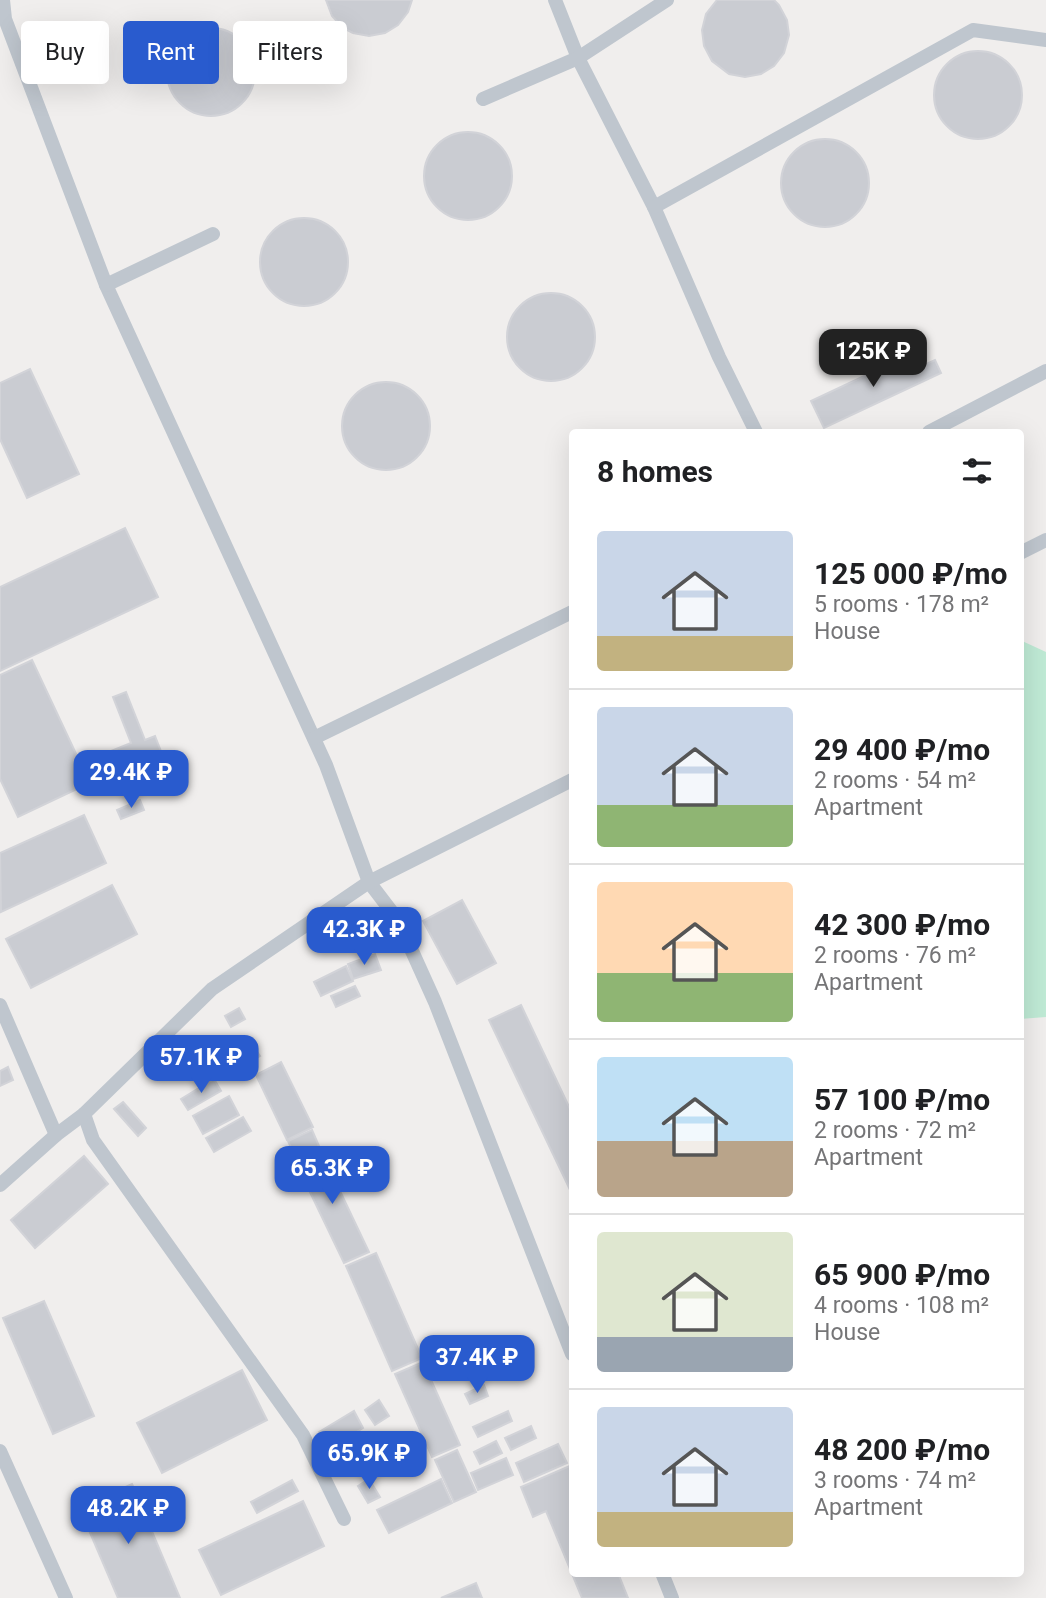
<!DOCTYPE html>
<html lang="en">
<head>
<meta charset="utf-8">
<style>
  body { margin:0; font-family:Roboto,sans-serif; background:#f6f6f6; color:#202124; height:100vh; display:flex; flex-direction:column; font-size:26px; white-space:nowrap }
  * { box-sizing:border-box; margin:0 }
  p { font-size:23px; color:#757577 }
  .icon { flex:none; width:38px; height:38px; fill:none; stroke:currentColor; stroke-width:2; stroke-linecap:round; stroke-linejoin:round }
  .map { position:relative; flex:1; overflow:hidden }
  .drawer { position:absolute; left:569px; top:429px; width:455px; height:1148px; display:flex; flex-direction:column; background:#fff; border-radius:7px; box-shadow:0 7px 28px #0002 }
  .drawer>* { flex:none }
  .guide { position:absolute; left:21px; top:21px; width:443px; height:63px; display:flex; gap:14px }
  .price { position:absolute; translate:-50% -60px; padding:0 16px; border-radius:14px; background:#295bce; color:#fff; font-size:23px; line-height:46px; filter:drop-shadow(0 2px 4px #0008) }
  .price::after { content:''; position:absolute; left:50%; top:42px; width:21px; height:16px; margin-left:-10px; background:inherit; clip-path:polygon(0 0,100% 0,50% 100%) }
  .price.active { background:#222; color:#fff }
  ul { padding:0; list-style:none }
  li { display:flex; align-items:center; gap:21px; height:175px; padding:0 28px }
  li+li { border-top:2px solid #e0e0e0 }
  li span { display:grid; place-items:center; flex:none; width:196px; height:140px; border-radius:7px; color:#555 }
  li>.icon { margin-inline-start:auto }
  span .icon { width:84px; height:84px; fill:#fffc; stroke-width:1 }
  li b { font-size:30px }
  h2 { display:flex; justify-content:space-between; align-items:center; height:84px; padding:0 28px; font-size:30px }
  .tag { padding:0 24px; border-radius:7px; background:#fff; box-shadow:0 7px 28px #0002; font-size:24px; line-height:63px }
  .tag.active { background:#295bce; color:#fff }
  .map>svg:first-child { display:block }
</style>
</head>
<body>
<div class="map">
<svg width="1046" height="1598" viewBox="0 0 1046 1598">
  <rect width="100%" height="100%" fill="#f0eeed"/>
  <!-- green -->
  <path fill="#bfead5" d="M1020,640L1046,652V1017L1020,1019Z"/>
  <!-- building -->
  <g fill="#caccd2" stroke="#d2d3d8" stroke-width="2">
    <path d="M326,0H412L408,12L398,25L385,33L369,36L353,33L343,28L332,16Z"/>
    <path d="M717,0H774L779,5L787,20L789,35L784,53L774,66L761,74L745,77L729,74L712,61L704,46L702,30L706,14Z"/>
    <circle cx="211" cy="72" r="44"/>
    <circle cx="978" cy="95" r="44"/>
    <circle cx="468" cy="176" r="44"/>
    <circle cx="825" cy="183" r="44"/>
    <circle cx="304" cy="262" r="44"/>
    <circle cx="551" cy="337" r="44"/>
    <path d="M915,352L922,366L935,360L941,373L824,428L811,401Z"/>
    <path d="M30,369L79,474L27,498L0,439V383Z"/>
    <circle cx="386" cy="426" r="44"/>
    <path d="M125,528L158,597L0,671V587Z"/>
    <path d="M32,660L78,758L86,754L98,779L18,817L0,779V675Z"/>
    <path d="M126,692L145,740L155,736L162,754L114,772L106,753L131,743L113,697Z"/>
    <path d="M140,800L144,810L121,819L117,810Z"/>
    <path d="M84,815L106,863L1,912L0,853Z"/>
    <path d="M112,885L137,934L31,988L6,939Z"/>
    <path d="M462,900L496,963L457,984L423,921Z"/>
    <path d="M375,954L381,970L353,979L348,964Z"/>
    <path d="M346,966L353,981L321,996L314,982Z"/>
    <path d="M355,986L360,996L336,1007L331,996Z"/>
    <path d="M521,1005L572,1113V1194L489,1020Z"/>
    <path d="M239,1008L245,1019L231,1027L225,1016Z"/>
    <path d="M253,1046L260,1056L250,1062L244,1052Z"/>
    <path d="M281,1062L313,1127L287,1140L256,1075Z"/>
    <path d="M8,1067L13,1080L0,1086V1071Z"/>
    <path d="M214,1079L221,1091L188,1110L181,1099Z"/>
    <path d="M229,1096L239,1115L203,1134L193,1116Z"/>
    <path d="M123,1102L146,1128L138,1136L114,1109Z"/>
    <path d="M243,1117L251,1131L214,1152L206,1138Z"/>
    <path d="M312,1130L319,1146L295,1157L288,1141Z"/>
    <path d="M320,1149L369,1252L344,1263L295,1161Z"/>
    <path d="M84,1156L108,1184L35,1248L11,1220Z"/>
    <path d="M376,1253L422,1358L392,1371L346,1266Z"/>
    <path d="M44,1301L94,1416L53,1434L3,1318Z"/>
    <path d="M423,1362L460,1445L432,1457L395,1374Z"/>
    <path d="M242,1370L267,1420L162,1473L137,1423Z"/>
    <path d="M484,1385L488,1396L470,1404L465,1394Z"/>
    <path d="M379,1400L389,1416L375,1425L365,1410Z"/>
    <path d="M354,1411L363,1428L329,1449L319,1432Z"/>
    <path d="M508,1411L512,1421L478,1437L473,1427Z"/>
    <path d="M531,1426L536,1438L511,1450L505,1438Z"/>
    <path d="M496,1441L502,1453L480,1464L474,1452Z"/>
    <path d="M558,1444L567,1463L524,1482L516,1463Z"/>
    <path d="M457,1450L476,1492L454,1502L435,1460Z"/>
    <path d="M506,1458L513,1475L478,1490L471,1473Z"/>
    <path d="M572,1465V1573H618L628,1598H582L546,1511L533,1517L521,1487Z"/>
    <path d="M369,1479L380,1497L368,1503L358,1486Z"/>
    <path d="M441,1479L452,1503L389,1533L377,1510Z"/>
    <path d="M292,1480L298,1491L257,1513L251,1502Z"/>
    <path d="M132,1484L180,1598H118L79,1507Z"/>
    <path d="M303,1501L324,1546L221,1595L199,1550Z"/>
    <path d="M476,1583L482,1598H441Z"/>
  </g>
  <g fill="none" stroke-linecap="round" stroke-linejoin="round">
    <!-- lane -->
    <g stroke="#bfc6ce" stroke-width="14">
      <path d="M3,0L5,19L106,285L326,765L369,882L398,920L435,1002L572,1354"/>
      <path d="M555,0L578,58L654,207L719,357L756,432"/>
      <path d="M483,99L578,58L667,0"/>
      <path d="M654,207L973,30L1046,40"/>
      <path d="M106,285L213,234"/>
      <path d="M929,432L1046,371"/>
      <path d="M1020,553L1046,540"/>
      <path d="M314,738L572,612"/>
      <path d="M0,1005L56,1135"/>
      <path d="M84,1114L93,1140L303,1435L344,1519"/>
      <path d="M0,1185L56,1135L84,1114L212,989L369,882L572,780"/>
      <path d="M0,1451L66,1598"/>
      <path d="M662,1573L672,1598"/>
    </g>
  </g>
</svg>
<b class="price active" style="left:873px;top:389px">125K ₽</b>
<b class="price" style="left:131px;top:810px">29.4K ₽</b>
<b class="price" style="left:364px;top:967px">42.3K ₽</b>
<b class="price" style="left:201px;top:1095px">57.1K ₽</b>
<b class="price" style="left:332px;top:1206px">65.3K ₽</b>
<b class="price" style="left:477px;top:1395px">37.4K ₽</b>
<b class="price" style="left:369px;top:1491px">65.9K ₽</b>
<b class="price" style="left:128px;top:1546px">48.2K ₽</b>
<div class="guide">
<a class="tag">Buy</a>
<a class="tag active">Rent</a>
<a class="tag">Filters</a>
</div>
<section class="drawer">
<h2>8 homes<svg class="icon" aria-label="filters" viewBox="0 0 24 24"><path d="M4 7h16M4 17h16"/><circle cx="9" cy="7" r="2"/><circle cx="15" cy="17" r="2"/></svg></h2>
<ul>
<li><span style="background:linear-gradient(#c9d6e8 75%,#c2b280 0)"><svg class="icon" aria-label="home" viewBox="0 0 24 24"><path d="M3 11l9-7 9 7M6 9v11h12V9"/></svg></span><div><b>125 000 ₽/mo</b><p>5 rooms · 178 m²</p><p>House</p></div></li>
<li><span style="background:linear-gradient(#c9d6e8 70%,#8fb573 0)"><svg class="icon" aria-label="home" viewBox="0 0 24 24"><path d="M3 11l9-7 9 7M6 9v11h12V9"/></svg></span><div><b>29 400 ₽/mo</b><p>2 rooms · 54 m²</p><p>Apartment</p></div></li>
<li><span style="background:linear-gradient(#ffd9b3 65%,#8fb573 0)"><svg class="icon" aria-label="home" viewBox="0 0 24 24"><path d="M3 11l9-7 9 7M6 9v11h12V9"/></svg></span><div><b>42 300 ₽/mo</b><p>2 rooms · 76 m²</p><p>Apartment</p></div></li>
<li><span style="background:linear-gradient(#bfe0f5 60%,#b9a48a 0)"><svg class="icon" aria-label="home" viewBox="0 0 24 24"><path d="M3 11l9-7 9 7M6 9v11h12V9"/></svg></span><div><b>57 100 ₽/mo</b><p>2 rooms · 72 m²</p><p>Apartment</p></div></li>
<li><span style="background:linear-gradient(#dfe7d0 75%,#9aa5b1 0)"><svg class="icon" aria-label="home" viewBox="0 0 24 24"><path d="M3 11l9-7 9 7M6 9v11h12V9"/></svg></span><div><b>65 900 ₽/mo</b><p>4 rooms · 108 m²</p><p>House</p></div></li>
<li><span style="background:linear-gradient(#c9d6e8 75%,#c2b280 0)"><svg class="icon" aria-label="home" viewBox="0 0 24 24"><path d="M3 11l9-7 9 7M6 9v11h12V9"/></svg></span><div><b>48 200 ₽/mo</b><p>3 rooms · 74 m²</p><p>Apartment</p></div></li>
</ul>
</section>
</div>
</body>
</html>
